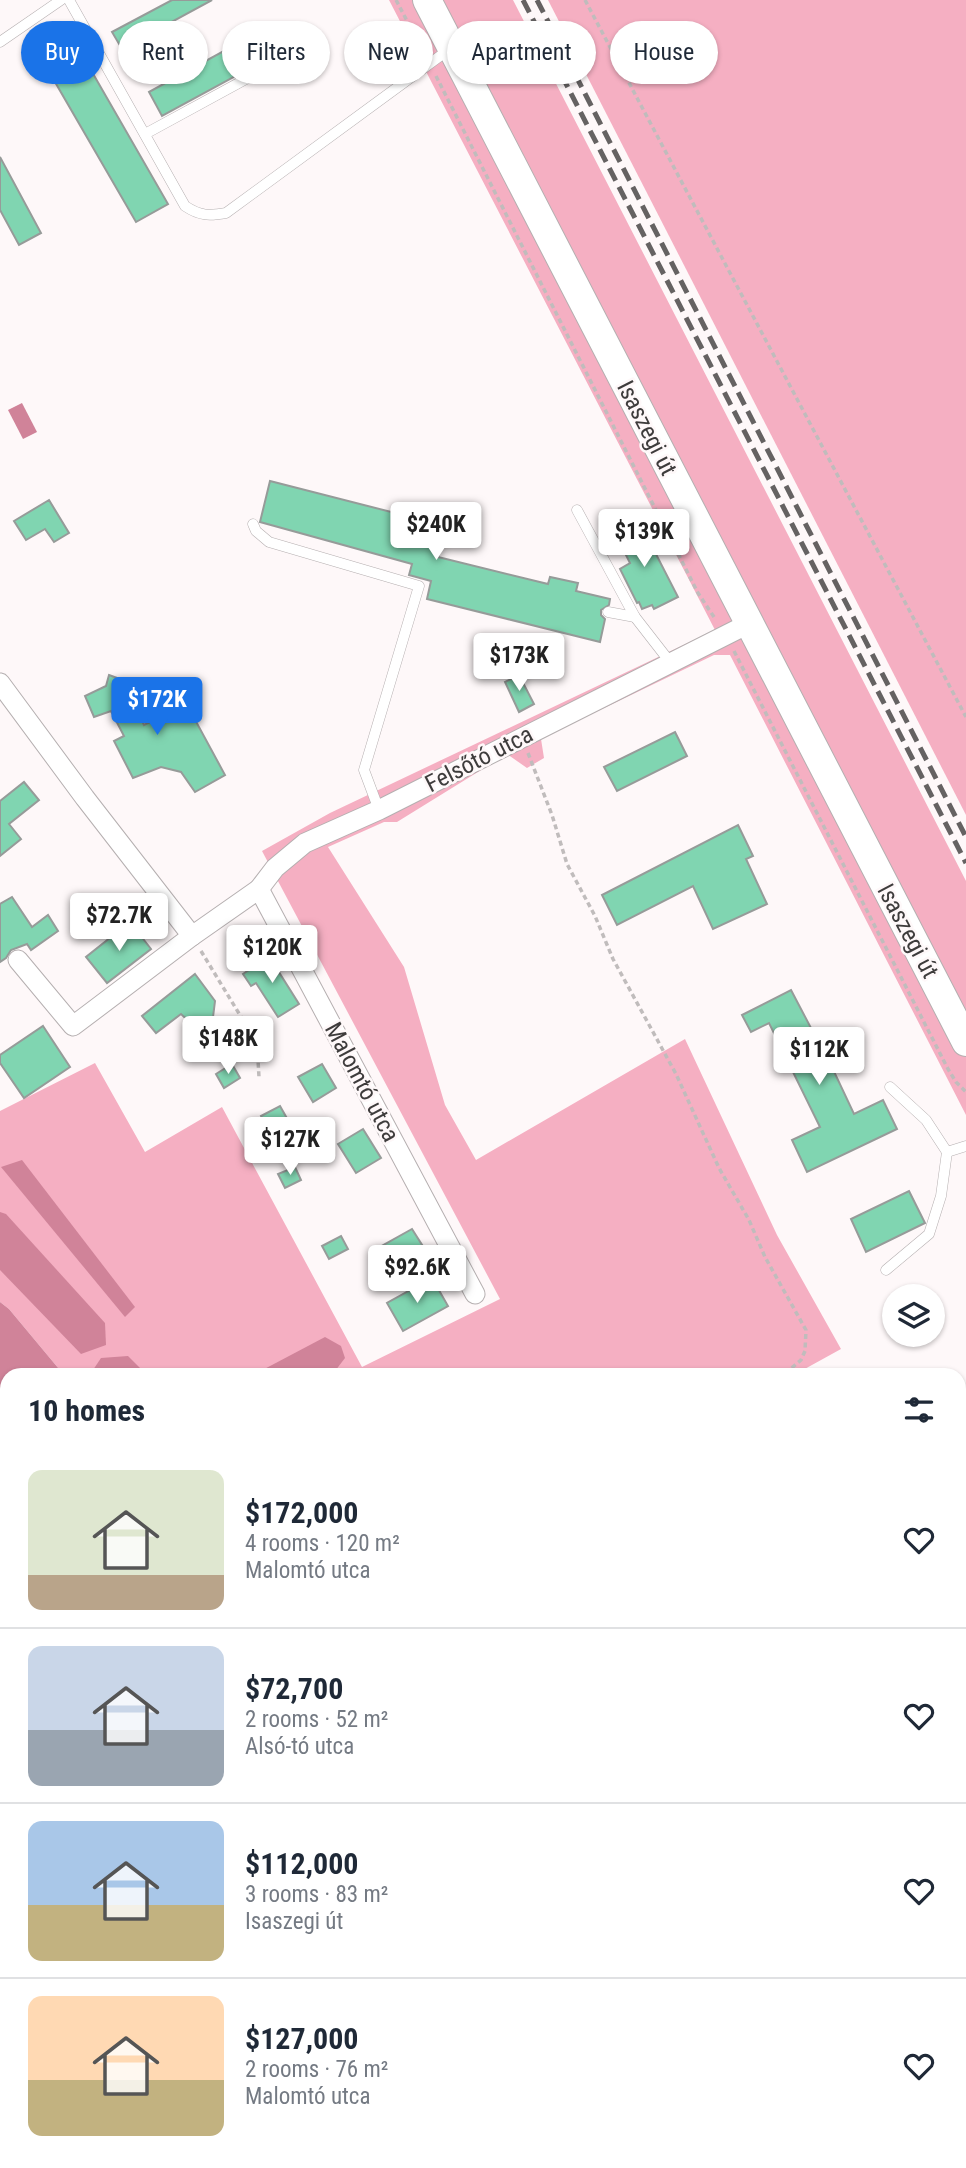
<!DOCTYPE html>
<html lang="en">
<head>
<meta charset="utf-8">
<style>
  body { margin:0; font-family:"Roboto Condensed",sans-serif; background:#f2f2f3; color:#1f2937; height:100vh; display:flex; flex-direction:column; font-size:26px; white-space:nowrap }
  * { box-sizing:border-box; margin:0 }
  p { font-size:23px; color:#747a83 }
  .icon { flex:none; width:38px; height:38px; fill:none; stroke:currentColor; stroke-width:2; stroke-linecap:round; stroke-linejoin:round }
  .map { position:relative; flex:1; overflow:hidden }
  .panel { position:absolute; left:0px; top:1368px; width:966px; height:800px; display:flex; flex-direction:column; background:#fff; border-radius:21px 21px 0 0; box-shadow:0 2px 5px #0004 }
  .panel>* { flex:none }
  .hud { position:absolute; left:21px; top:21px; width:924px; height:63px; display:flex; gap:14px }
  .buttons { position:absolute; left:882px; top:1284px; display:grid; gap:14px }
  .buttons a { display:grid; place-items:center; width:63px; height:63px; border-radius:50%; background:#fff; box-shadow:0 2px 5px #0004; font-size:35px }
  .price { position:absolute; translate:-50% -60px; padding:0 16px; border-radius:7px; background:#fff; color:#222; font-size:23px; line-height:46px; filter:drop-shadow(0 2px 4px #0008) }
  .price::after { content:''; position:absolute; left:50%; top:42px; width:21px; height:16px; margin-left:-10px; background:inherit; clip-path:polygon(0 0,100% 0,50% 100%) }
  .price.active { background:#1a73e8; color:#fff }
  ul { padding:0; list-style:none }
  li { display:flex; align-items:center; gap:21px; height:175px; padding:0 28px }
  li+li { border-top:2px solid #e0e1e3 }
  li span { display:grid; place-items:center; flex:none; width:196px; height:140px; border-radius:14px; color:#555 }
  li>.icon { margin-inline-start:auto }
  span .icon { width:84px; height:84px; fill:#fffc; stroke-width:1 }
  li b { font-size:30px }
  h2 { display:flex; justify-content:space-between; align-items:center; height:84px; padding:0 28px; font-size:30px }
  .chip { padding:0 24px; border-radius:32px; background:#fff; box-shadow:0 2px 5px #0004; font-size:24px; line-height:63px }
  .chip.active { background:#1a73e8; color:#fff }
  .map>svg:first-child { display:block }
</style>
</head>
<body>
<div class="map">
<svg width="966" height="2168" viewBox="0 0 966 2168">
  <rect width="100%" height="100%" fill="#fef8f9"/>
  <!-- green -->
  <g fill="#f5afc2">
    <path d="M389,0H513L966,881V1115L730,655H714L548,735L541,739L544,758L527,768L507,754L397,822H384L328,847L404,967L445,1105L476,1160L685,1039L777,1235L841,1349L792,1376L64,1375L9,1309L0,1302V1111L95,1063L145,1152L222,1107L362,1367L500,1299L262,851L330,813L715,630Z"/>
    <path d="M548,0H966V815Z"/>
    <path d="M0,1911L7,1923V2161H149L153,2168H0Z"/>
    <path d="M625,2161H939L942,2168H618Z"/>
  </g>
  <!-- water -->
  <g fill="#d08399">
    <path d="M22,403L37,432L23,439L8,410Z"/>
    <path d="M22,1160L135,1307L125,1317L1,1167Z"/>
    <path d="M0,1212L6,1214L105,1323L106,1345L81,1354L0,1270Z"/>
    <path d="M0,1302L9,1309L64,1375L7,1376V1923L0,1911Z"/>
    <path d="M325,1337L341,1346L345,1358L332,1375H253Z"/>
    <path d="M128,1356L147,1375H98L93,1370L101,1358Z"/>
    <path d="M149,2161H625L618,2168H153Z"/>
  </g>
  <!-- building -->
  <g fill="#80d5b1" stroke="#969b99" stroke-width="2">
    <path d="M172,0H212L122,49L112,32Z"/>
    <path d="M65,25L168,204L136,222L33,44Z"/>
    <path d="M262,30L276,54L162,116L149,92Z"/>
    <path d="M0,157L41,233L19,245L0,210Z"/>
    <path d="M270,481L446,526L438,557L548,584L550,577L578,583L576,591L610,599L609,605L601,610V615L605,619L600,642L427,599L431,581L409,575L412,564L260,522Z"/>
    <path d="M49,500L69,533L54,542L45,529L26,540L14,521Z"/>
    <path d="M639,521L678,597L654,609L652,605L642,609L639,602L637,603L620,569L630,563L615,533Z"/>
    <path d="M109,675L131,683L128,690L144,725L186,703L225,775L195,792L181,772L161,767L133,778L114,741L124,736L111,711L94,717L85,696L106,686Z"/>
    <path d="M519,675L534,704L519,712L505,682Z"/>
    <path d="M675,732L687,756L617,791L604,767Z"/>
    <path d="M24,782L39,800L9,824L21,839L0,856V801Z"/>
    <path d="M738,825L753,856L746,859L767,904L713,929L693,886L617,925L602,895Z"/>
    <path d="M12,897L32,927L48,915L58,931L31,950L27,944L11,950L6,958L0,962V904Z"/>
    <path d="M130,922L151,949L107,983L86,957Z"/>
    <path d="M274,953L282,966L277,969L299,1004L278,1017L256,983L251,986L243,974Z"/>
    <path d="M195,974L215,1001L213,1017L199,1031L181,1014L156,1033L142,1016Z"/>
    <path d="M791,990L812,1030L814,1029L854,1114L883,1100L897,1129L807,1172L792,1140L820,1127L769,1023L751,1032L742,1015Z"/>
    <path d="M43,1026L70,1067L24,1098L0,1063V1055Z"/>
    <path d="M232,1064L240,1078L224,1088L216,1074Z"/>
    <path d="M322,1064L336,1088L313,1102L298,1077Z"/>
    <path d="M280,1106L289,1122L270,1133L261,1116Z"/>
    <path d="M363,1129L381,1158L356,1173L338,1144Z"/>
    <path d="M295,1167L301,1180L285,1188L278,1174Z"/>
    <path d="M909,1191L925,1223L866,1252L851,1219Z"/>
    <path d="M412,1229L424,1248L391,1267L380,1247Z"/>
    <path d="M341,1236L348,1249L329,1259L322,1246Z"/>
    <path d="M432,1278L448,1306L403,1331L387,1303Z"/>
  </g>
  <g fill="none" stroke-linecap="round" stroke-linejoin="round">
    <defs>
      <g id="lane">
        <path d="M69,0L185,206C200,216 209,216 226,213L451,48"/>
        <path d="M0,42L61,0"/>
        <path d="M145,134L281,60"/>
        <path d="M577,510L635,617L670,662"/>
        <path d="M253,524L256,531L269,542L419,586L364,770L379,810"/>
        <path d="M608,612L635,617"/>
        <path d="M890,1087L926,1120L947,1152L966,1146"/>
        <path d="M886,1270L929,1234L941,1196L947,1152"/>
        <path d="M929,2161L932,2168"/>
      </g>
      <g id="street">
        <path d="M0,683L85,798L192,936L259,889L475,1294"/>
        <path d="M259,889L275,868L305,843L379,810L748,624"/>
        <path d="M18,960L73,1026L192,936"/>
      </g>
      <path id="secondary" d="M427,0L966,1042"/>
    </defs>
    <!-- lane casing -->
    <use href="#lane" stroke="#b5afb0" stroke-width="11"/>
    <!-- street casing -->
    <use href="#street" stroke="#b5afb0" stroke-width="21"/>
    <!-- secondary casing -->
    <use href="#secondary" stroke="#b5afb0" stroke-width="30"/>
    <!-- path -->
    <g stroke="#c0bcbc" stroke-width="3.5" stroke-dasharray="5 3.5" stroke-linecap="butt">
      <path d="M396,0L423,51"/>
      <path d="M585,0L966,717"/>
      <path d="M436,76L698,593L716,620"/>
      <path d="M734,651L948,1069L956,1082L966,1092"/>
      <path d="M528,753L552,815L567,864L595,916L613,959L676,1074L719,1168L749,1220L765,1257L806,1330L805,1351L801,1360L782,1376"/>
      <path d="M201,951L257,1043L259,1077"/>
    </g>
    <!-- lane -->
    <use href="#lane" stroke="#fff" stroke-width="10"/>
    <!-- street -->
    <use href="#street" stroke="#fff" stroke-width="19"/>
    <!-- secondary -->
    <use href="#secondary" stroke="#fff" stroke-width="28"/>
    <!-- rail -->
    <g stroke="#656262" stroke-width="5" stroke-dasharray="14 7" stroke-linecap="butt">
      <path d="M523,0L966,863"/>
      <path d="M537,0L966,837"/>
    </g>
  </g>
  <g text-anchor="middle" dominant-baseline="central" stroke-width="5" stroke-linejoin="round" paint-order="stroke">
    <!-- street labels -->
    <g font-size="24" fill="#3e3c3c" stroke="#fef8f9">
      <text transform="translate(647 428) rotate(63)">Isaszegi út</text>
      <text transform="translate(479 759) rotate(-27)">Felsőtó utca</text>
      <text transform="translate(908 931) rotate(62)">Isaszegi út</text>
      <text transform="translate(362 1082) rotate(62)">Malomtó utca</text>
    </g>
  </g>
</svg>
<div class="buttons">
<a><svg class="icon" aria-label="layers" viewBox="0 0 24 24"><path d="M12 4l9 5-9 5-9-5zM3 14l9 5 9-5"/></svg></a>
</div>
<b class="price" style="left:436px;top:562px">$240K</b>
<b class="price" style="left:644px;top:569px">$139K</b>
<b class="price" style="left:519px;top:693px">$173K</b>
<b class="price active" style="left:157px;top:737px">$172K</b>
<b class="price" style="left:119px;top:953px">$72.7K</b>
<b class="price" style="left:272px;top:985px">$120K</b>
<b class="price" style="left:228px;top:1076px">$148K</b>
<b class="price" style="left:819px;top:1087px">$112K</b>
<b class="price" style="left:290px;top:1177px">$127K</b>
<b class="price" style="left:417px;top:1305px">$92.6K</b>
<div class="hud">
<a class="chip active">Buy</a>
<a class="chip">Rent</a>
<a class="chip">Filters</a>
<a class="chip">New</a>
<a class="chip">Apartment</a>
<a class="chip">House</a>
</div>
<section class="panel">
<h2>10 homes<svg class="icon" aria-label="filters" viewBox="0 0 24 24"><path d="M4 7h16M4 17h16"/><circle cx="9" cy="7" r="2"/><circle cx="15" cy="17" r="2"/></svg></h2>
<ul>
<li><span style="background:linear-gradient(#dfe7d0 75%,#b9a48a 0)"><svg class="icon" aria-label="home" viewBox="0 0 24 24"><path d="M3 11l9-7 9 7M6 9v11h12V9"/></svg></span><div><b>$172,000</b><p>4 rooms · 120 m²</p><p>Malomtó utca</p></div><svg class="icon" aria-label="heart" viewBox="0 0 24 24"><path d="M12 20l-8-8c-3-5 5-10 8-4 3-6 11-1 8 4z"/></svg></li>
<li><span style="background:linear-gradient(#c9d6e8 60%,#9aa5b1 0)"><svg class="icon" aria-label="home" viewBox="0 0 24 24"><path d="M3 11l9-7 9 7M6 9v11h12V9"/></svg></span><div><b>$72,700</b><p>2 rooms · 52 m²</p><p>Alsó-tó utca</p></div><svg class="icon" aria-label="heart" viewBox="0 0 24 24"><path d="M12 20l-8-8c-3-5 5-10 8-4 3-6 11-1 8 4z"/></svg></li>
<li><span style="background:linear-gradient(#a9c7e8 60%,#c2b280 0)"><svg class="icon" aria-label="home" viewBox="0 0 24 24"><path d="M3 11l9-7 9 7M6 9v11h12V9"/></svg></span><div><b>$112,000</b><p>3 rooms · 83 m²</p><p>Isaszegi út</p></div><svg class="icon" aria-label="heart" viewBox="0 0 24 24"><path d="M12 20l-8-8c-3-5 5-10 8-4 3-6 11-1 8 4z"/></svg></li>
<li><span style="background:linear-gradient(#ffd9b3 60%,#c2b280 0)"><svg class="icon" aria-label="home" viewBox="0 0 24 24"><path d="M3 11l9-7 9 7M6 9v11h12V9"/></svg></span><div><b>$127,000</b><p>2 rooms · 76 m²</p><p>Malomtó utca</p></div><svg class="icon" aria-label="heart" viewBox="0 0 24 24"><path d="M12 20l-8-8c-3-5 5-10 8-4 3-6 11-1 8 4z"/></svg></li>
</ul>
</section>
</div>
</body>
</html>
